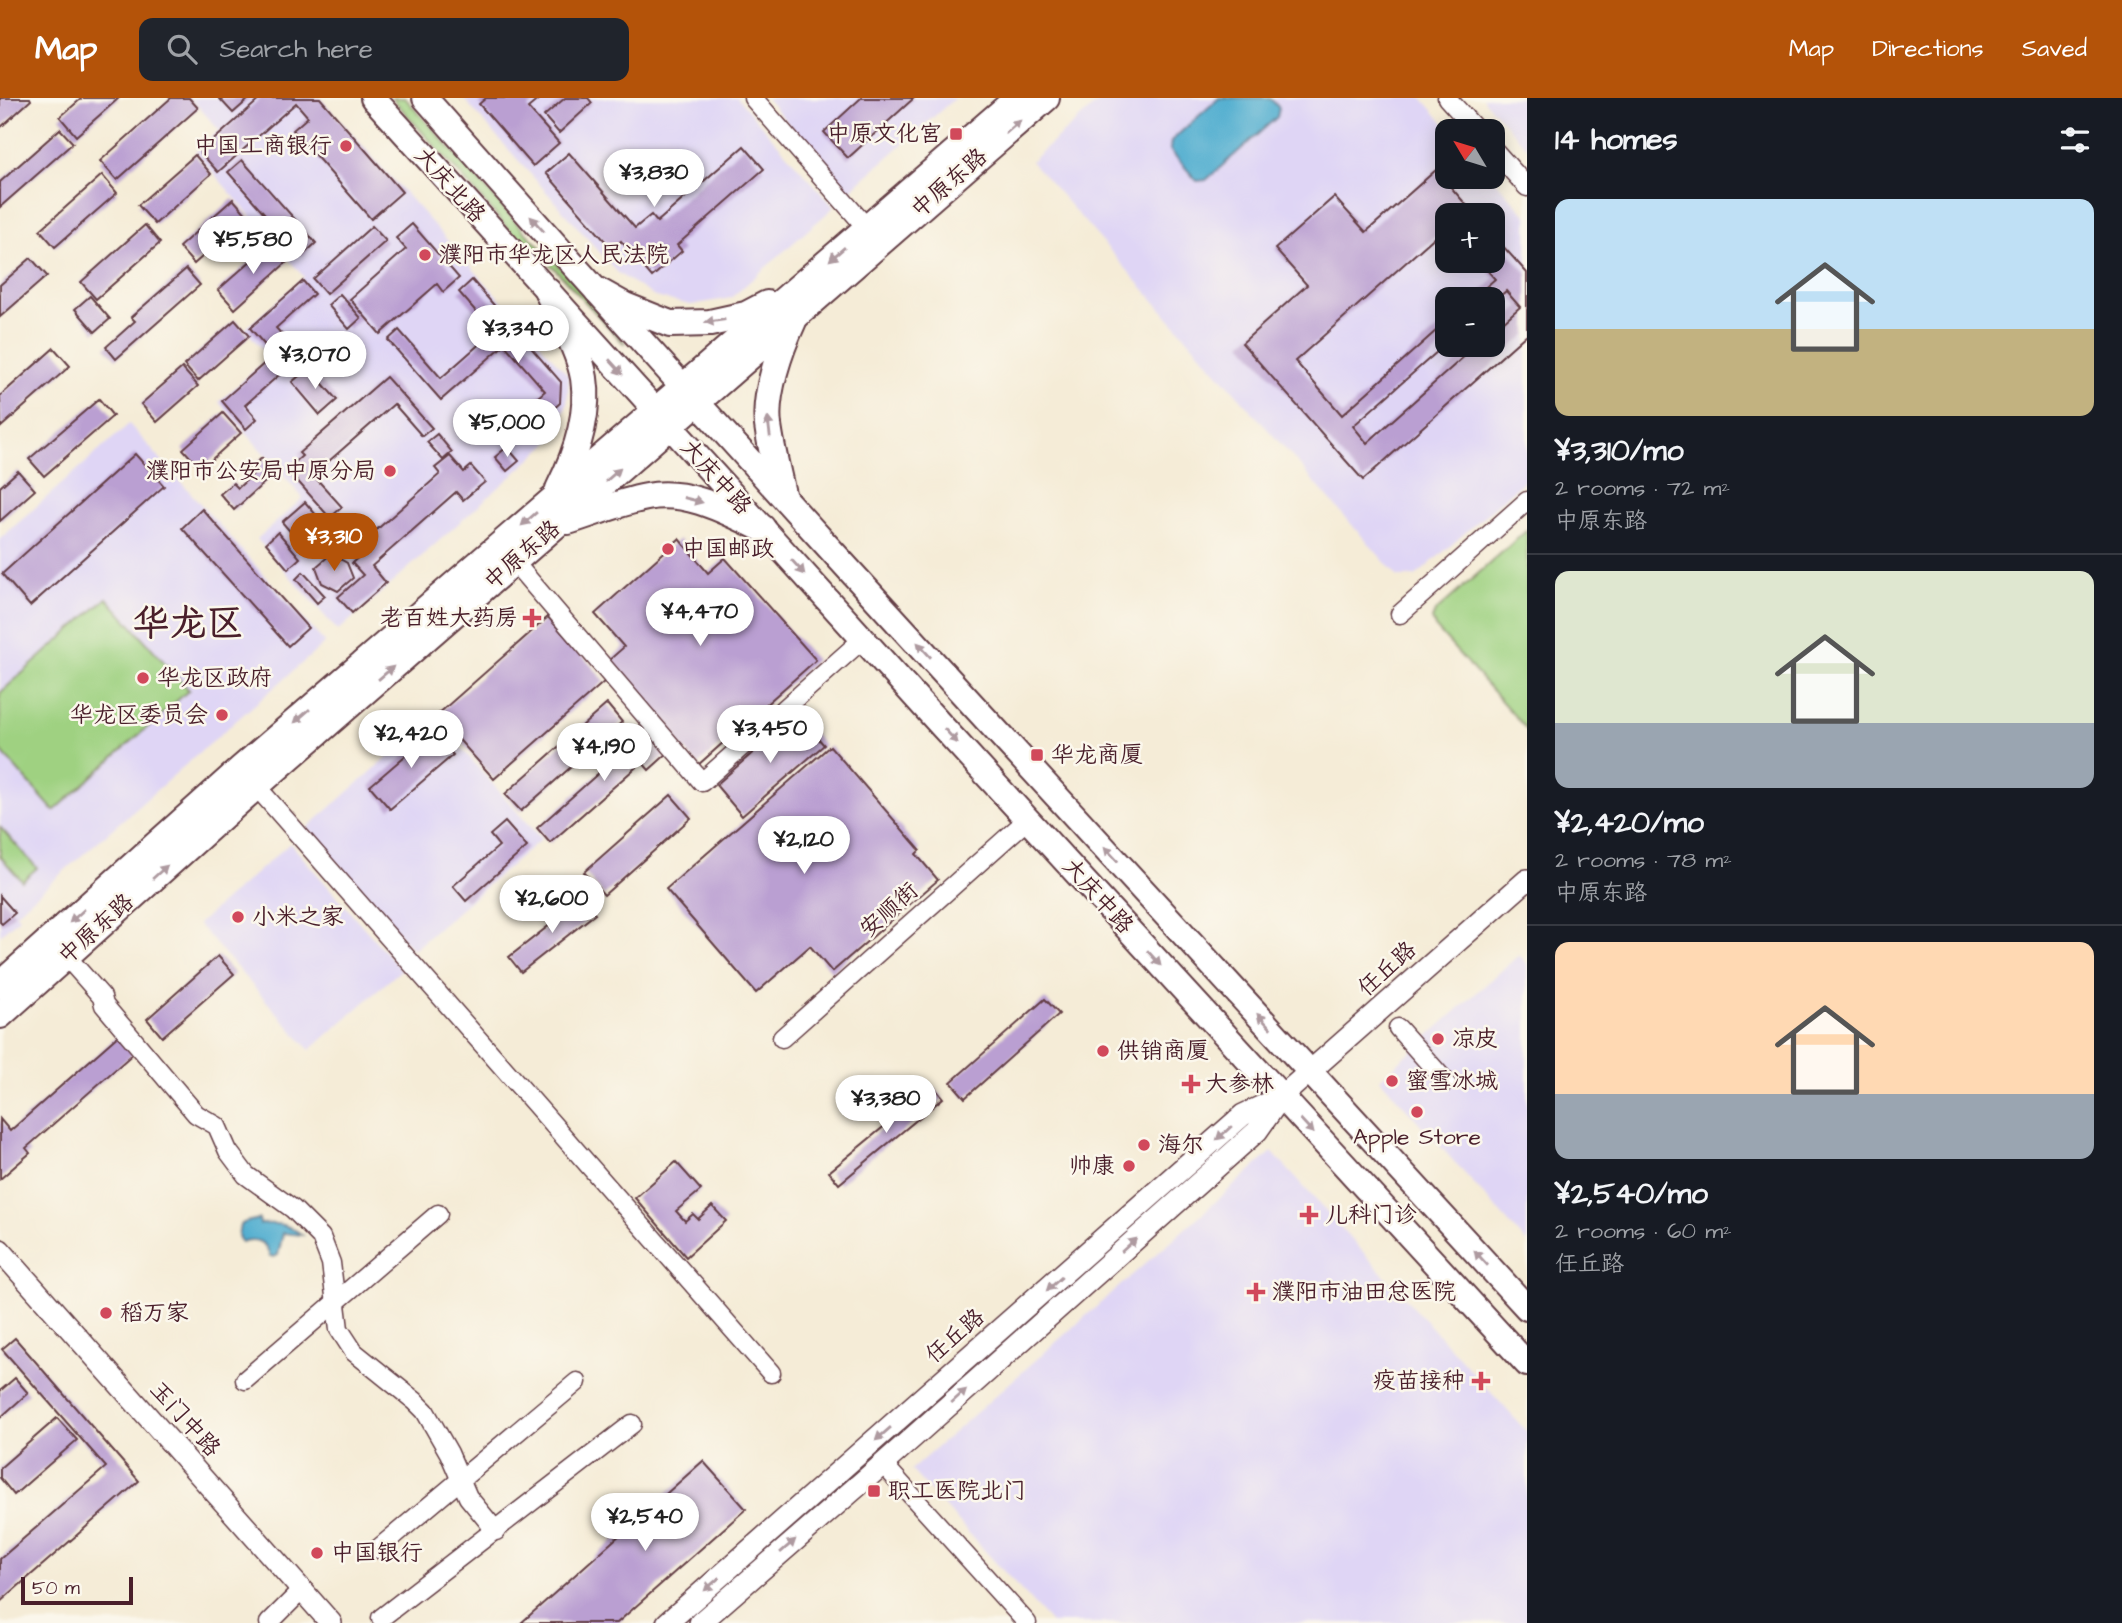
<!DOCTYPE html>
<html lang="en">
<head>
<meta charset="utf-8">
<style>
  body { margin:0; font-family:"Architects Daughter","LXGW WenKai TC",sans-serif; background:#20242c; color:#f1f3f6; height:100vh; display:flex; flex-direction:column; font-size:26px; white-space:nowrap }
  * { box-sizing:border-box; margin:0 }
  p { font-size:23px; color:#9ea1a6 }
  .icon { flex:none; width:38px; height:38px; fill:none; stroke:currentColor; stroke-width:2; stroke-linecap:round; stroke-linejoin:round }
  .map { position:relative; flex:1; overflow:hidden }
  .panel { display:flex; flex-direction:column; background:#171b24; width:595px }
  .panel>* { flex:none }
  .needle { width:46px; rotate:308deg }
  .fabs { position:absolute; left:1435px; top:21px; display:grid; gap:14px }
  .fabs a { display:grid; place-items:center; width:70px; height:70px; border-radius:14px; background:#171b24; box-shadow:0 4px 18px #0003; font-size:35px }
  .scale { position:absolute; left:21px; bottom:18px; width:112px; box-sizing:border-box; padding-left:7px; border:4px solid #4a1f2b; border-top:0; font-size:19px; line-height:24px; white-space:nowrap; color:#4a1f2b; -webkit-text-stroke:5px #fbf7ec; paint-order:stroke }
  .price { position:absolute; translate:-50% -60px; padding:0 16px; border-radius:24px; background:#fff; color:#222; font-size:23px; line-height:46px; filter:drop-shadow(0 2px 4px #0008) }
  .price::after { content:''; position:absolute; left:50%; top:42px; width:21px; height:16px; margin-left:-10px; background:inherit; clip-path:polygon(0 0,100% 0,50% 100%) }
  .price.active { background:#b45309; color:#fff }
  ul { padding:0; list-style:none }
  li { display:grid; align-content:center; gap:14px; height:371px; padding:0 28px }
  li+li { border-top:2px solid #363941 }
  li span { display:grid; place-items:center; height:217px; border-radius:14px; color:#555 }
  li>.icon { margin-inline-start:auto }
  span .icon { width:126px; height:126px; fill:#fffc; stroke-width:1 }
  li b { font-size:30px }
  h2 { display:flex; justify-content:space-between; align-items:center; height:84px; padding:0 28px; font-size:30px }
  header { display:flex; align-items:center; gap:42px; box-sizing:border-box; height:98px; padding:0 35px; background:#b45309; color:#fff }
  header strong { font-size:33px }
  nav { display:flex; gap:38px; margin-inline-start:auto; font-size:24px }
  .search { width:490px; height:63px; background:#20242c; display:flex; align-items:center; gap:18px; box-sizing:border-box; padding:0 24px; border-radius:14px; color:#9ea1a6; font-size:26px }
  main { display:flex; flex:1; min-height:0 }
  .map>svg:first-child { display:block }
</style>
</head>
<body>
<header>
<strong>Map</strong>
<div class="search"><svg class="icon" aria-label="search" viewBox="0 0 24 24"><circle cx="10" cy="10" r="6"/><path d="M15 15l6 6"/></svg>Search here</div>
<nav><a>Map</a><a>Directions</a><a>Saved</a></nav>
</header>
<main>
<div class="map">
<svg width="1527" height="1525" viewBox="0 0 1527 1525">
  <rect width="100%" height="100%" fill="#fbf7ec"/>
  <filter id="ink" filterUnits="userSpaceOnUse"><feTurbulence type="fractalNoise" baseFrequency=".0143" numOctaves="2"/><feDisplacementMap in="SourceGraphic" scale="14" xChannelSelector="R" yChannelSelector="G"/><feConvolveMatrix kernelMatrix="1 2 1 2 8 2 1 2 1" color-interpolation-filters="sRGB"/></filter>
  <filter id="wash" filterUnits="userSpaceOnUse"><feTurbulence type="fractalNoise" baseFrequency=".00686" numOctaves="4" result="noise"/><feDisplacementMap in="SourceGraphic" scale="28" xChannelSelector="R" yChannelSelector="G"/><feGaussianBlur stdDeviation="1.57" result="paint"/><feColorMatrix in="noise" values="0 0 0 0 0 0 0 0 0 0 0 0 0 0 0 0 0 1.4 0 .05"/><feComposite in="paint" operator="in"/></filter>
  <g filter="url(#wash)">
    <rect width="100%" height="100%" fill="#f5ecd7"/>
    <!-- built -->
    <g fill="#dfd5f5" fill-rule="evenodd">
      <path d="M191,0H320L569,278L567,306L553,341L338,533L257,441L303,400L219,304L269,259L245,231L304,179L195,54L219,32Z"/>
      <path d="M463,0H737L834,109L731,200L691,207L655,199L619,176Z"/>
      <path d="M766,0H955L848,94Z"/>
      <path d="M1103,0H1422L1451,33H1447V79H1492L1527,118V380L1415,479H1398L1031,63ZM1447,117H1493V163H1447ZM1447,201H1493V247H1447Z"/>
      <path d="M1482,0H1527V50Z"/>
      <path d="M129,326L325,545L16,815L19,820L0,837V441Z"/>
      <path d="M434,619L541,741L413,852L307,730Z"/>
      <path d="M290,745L401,872L310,952L198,826Z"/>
      <path d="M1519,857L1527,866V1145L1380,981Z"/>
      <path d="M1272,1054L1527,1334V1525H1051L911,1372Z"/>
    </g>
    <!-- green -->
    <g fill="#9fd181" stroke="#747856" stroke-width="2">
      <path d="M392,0H405L525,134L569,178L626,246H624L554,170L518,142Z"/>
      <path d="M1527,432V632L1435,529L1432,521L1435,514Z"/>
      <path d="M107,500L189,592L54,713L0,652V595Z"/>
      <path d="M0,729L37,770L22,783L0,758Z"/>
    </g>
    <!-- water -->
    <g fill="#52afd0" stroke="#4e677e" stroke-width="2">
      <path d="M1219,0H1270L1279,10L1277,19L1206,82L1197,83L1170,52L1171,43Z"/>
      <path d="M259,1121L260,1126C278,1125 288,1126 302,1137L283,1135L278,1157L274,1159L270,1158C266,1143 255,1139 241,1144L238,1138L240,1127L246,1124Z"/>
    </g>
    <g id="blocks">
      <!-- building -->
      <g fill="#ba9fd2">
        <path d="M0,0H30L31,2L0,30Z"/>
        <path d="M82,0H119L76,38L60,19Z"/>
        <path d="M171,0H189L198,10L117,82L100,63Z"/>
        <path d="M219,0H250L233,15Z"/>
        <path d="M261,0H320L402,94L371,121L293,32L308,19L296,5L218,74L200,54Z"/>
        <path d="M486,0H540L528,10L559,45L533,68L479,6Z"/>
        <path d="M565,0H588L592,5L559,35L544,18Z"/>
        <path d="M861,0H914L848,60L824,34Z"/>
        <path d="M60,31L73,45L0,109V84Z"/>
        <path d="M744,48L764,71L677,147L682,153L652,179L621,143L612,151L546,75L569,55L635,130L651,117L657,124Z"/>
        <path d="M195,57L211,76L155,126L138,107Z"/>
        <path d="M242,62L316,145L302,158L228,74Z"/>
        <path d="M1436,72L1475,117H1447V128L1295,263L1342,317L1447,223V245L1353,328L1367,345L1477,247H1493V233L1520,209L1506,193L1493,204V201H1472L1495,181L1479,163H1493V137L1527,175V236L1363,382L1242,245L1307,187L1275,151L1334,99L1366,134Z"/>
        <path d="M102,77L117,95L55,149L40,132Z"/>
        <path d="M233,101L248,118L194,166L179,149Z"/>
        <path d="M412,126L459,180L443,194L437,186L380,236L350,201L406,151L396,140Z"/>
        <path d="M145,127L160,145L96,201L81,184Z"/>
        <path d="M372,128L386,143L326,196L313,181Z"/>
        <path d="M271,145L287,164L235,211L218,192Z"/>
        <path d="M31,160L47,178L0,219V187Z"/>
        <path d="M186,171L200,187L116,261L106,249L135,223L131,219Z"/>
        <path d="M472,182L561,284L560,305L511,348L498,334L545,293L459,194Z"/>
        <path d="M303,183L314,196L276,230L295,251L303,244L311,254L288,274L250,230Z"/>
        <path d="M340,196L361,220L349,231L328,207Z"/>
        <path d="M90,198L110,221L95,234L75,211Z"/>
        <path d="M235,222L249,238L198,283L184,267Z"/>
        <path d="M399,232L441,280L492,235L503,248L441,302L388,242Z"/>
        <path d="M54,250L70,268L1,329L0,298Z"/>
        <path d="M267,263L279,277L245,307L257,321L246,331L222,303Z"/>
        <path d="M182,270L198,288L157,324L141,306Z"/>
        <path d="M309,270L337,302L320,317L292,284Z"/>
        <path d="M386,279L432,330L422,338L394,306L313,377L342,409L330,420L287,371L302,358L299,355Z"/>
        <path d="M99,301L113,318L44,378L29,361Z"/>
        <path d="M223,315L241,335L201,371L183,351Z"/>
        <path d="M437,336L452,354L443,362L427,344Z"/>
        <path d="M507,349L519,363L507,373L495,359Z"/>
        <path d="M135,356L164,388L30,508L2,476Z"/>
        <path d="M450,358L464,374L471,368L485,384L463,402L456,394L372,468L386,485L352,515L338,499L363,477L352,465L362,456L352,445L361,437L365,442L440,376L435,370Z"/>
        <path d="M262,360L275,375L234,412L220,396L233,385L238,390L253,376L249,371Z"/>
        <path d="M18,373L35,392L0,423V389Z"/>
        <path d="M305,404L323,425L300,445L282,424Z"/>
        <path d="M202,411L308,530L288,548L182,430Z"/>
        <path d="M278,434L300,460L288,471L266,445Z"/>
        <path d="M679,441L708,475L725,460L816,562L698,667L608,563L624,549L595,516Z"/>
        <path d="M331,456L347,465L353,480L338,493L322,485L316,469Z"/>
        <path d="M303,474L325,498L317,505L296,481Z"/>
        <path d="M548,519L605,583L494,681L437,617Z"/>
        <path d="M607,606L622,624L521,713L505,696Z"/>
        <path d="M797,616L824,647L742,718L716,687Z"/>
        <path d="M648,631L669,654L649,672L642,664L550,745L537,730Z"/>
        <path d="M433,634L453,657L390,711L370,688Z"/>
        <path d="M830,648L920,752L916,756L938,782L832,874L810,848L756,895L666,791Z"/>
        <path d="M671,697L691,720L604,797L584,774Z"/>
        <path d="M505,724L527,749L466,803L453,788L499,748L490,737Z"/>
        <path d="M0,798L15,815L2,826L0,824Z"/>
        <path d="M583,801L595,816L521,874L509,859Z"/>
        <path d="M218,858L234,876L162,939L147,921Z"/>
        <path d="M1045,901L1059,916L965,1000L951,984Z"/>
        <path d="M120,936L135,954L26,1050L30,1055L0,1081V1021L10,1033Z"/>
        <path d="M933,988L943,1000L839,1086L829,1074Z"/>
        <path d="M676,1064L701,1092L676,1113L685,1123L693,1116L698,1121L712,1108L726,1123L686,1159L635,1100Z"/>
        <path d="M15,1240L139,1383L0,1504V1461L106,1369L2,1251Z"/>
        <path d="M15,1280L28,1295L0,1320V1293Z"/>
        <path d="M57,1320L77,1342L14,1397L0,1380V1370Z"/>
        <path d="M703,1363L746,1411L617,1525H521Z"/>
      </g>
    </g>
  </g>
  <g filter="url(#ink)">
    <use href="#blocks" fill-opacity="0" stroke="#643e45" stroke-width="2"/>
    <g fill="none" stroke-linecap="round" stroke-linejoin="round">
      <defs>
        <g id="minor">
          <path d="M753,0L867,130"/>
          <path d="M1447,0L1477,33"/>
          <path d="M1493,51L1527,89"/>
          <path d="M514,464L702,684L863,541"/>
          <path d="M1400,516L1527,403"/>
          <path d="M256,688L771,1275"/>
          <path d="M66,858L102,899L104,907L196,1016L217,1028L228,1053L246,1077L293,1111L321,1139L331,1165L339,1231L354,1254L415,1303L425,1313L449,1355L468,1399L496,1433"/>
          <path d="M1398,930L1446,984"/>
          <path d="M782,940L1028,721"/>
          <path d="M245,1282L438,1116"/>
          <path d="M883,1366L1027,1525"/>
          <path d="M378,1451L577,1284"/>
          <path d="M381,1520L632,1326"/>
          <path d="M269,1525L302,1492"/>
        </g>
        <g id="tertiary">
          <path d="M0,1152L331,1525"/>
          <path d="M667,1525L1243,1017L1279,1000"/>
          <path d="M700,1525L883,1366L1257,1033L1281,999L1527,782"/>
        </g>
        <g id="secondary">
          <path d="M373,0L939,625L1527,1266"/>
          <path d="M425,0C786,409 1159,808 1527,1210"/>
        </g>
        <g id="primary">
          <path d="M598,193L625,208L670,226L710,225L746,217L767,206"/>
          <path d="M548,194C560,221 579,251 584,280C590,318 576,357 559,391"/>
          <path d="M782,396C777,373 771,350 768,327C764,296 780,251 793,223"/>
          <path d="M568,423C594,415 620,404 647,399C687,391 726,413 762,430"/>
          <path d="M0,887L241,671L1018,0"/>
          <path d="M0,917L256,688L1046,0"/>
        </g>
      </defs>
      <!-- minor casing -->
      <use href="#minor" stroke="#643e45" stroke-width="21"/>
      <!-- tertiary casing -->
      <use href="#tertiary" stroke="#643e45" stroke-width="24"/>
      <!-- secondary casing -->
      <use href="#secondary" stroke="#643e45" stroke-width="28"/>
      <!-- primary casing -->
      <use href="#primary" stroke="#643e45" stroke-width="30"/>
      <!-- minor -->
      <use href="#minor" stroke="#fff" stroke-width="18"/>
      <!-- tertiary -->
      <use href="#tertiary" stroke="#fff" stroke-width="21"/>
      <!-- secondary -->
      <use href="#secondary" stroke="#fff" stroke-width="24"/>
      <!-- primary -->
      <use href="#primary" stroke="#fff" stroke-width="26"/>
    </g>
    <!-- one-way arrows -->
    <defs><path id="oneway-solid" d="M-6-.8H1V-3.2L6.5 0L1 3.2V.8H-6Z" transform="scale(1.75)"/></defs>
    <g fill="#ae9aa0">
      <use href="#oneway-solid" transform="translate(1013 29) rotate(-41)"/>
      <use href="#oneway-solid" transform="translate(537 126) rotate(-132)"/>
      <use href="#oneway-solid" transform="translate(837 156) rotate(139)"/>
      <use href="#oneway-solid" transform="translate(715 223) rotate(172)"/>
      <use href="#oneway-solid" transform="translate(616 269) rotate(48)"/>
      <use href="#oneway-solid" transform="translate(769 329) rotate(-97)"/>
      <use href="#oneway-solid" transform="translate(613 377) rotate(-41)"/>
      <use href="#oneway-solid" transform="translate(693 402) rotate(15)"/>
      <use href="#oneway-solid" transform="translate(529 421) rotate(139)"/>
      <use href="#oneway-solid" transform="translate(798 469) rotate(48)"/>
      <use href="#oneway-solid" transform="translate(924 552) rotate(-132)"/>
      <use href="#oneway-solid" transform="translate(386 575) rotate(-41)"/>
      <use href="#oneway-solid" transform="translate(302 618) rotate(139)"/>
      <use href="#oneway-solid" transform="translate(951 638) rotate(47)"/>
      <use href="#oneway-solid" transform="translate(1111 756) rotate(-133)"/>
      <use href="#oneway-solid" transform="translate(160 774) rotate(-42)"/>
      <use href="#oneway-solid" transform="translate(77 818) rotate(138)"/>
      <use href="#oneway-solid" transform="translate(1154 860) rotate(48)"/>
      <use href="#oneway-solid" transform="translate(1264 923) rotate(-133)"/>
      <use href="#oneway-solid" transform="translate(1307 1028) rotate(47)"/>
      <use href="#oneway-solid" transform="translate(1224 1035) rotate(138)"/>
      <use href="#oneway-solid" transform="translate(1129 1147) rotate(-42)"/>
      <use href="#oneway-solid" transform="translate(1481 1160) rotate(-132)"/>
      <use href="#oneway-solid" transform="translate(1054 1186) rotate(138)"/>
      <use href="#oneway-solid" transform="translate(959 1298) rotate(-42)"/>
      <use href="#oneway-solid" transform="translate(883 1336) rotate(139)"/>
      <use href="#oneway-solid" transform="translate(788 1448) rotate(-41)"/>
      <use href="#oneway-solid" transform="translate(712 1486) rotate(139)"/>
    </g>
  </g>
  <!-- markers -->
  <g fill="#d1495b" stroke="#fbf7ec" stroke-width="2.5">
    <rect x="949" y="29" width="14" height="14" rx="3.5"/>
    <circle cx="346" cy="48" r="7"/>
    <circle cx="425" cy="157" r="7"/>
    <circle cx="390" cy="373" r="7"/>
    <circle cx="668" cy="451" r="7"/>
    <path d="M528.5 509.5h7v7h7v7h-7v7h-7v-7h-7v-7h7z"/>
    <circle cx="143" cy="580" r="7"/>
    <circle cx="222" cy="617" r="7"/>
    <rect x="1030" y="650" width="14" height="14" rx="3.5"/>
    <circle cx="238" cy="819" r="7"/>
    <circle cx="1438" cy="941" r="7"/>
    <circle cx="1103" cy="953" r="7"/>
    <circle cx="1392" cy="983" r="7"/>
    <path d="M1187.5 975.5h7v7h7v7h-7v7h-7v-7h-7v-7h7z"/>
    <circle cx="1417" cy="1014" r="7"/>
    <circle cx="1144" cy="1047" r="7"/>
    <circle cx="1129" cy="1068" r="7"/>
    <path d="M1305.5 1106.5h7v7h7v7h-7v7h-7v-7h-7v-7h7z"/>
    <path d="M1252.5 1183.5h7v7h7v7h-7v7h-7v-7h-7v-7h7z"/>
    <circle cx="106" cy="1215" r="7"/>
    <path d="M1477.5 1272.5h7v7h7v7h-7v7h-7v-7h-7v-7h7z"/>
    <rect x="867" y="1386" width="14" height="14" rx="3.5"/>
    <circle cx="317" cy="1455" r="7"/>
  </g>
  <g text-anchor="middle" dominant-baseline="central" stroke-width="5" stroke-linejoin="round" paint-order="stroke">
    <!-- poi labels -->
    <g font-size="23" fill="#4a1f2b" stroke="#fbf7ec" text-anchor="start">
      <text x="942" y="36" text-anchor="end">中原文化宫</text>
      <text x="332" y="48" text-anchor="end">中国工商银行</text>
      <text x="439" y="157">濮阳市华龙区人民法院</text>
      <text x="376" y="373" text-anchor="end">濮阳市公安局中原分局</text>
      <text x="682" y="451">中国邮政</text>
      <text x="518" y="520" text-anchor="end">老百姓大药房</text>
      <text x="157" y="580">华龙区政府</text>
      <text x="208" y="617" text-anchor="end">华龙区委员会</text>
      <text x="1051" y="657">华龙商厦</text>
      <text x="252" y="819">小米之家</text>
      <text x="1452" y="941">凉皮</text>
      <text x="1117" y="953">供销商厦</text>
      <text x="1406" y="983">蜜雪冰城</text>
      <text x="1205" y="986">大参林</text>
      <text x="1417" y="1039" text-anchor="middle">Apple Store</text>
      <text x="1158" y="1047">海尔</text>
      <text x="1115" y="1068" text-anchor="end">帅康</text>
      <text x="1325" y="1117">儿科门诊</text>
      <text x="1272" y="1194">濮阳市油田总医院</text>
      <text x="120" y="1215">稻万家</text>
      <text x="1465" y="1283" text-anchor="end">疫苗接种</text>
      <text x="888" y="1393">职工医院北门</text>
      <text x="331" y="1455">中国银行</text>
    </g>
    <!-- street labels -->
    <g font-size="23" fill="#4a1f2b" stroke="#fbf7ec">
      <text transform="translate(949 85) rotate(-41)">中原东路</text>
      <text transform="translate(450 87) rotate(48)">大庆北路</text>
      <text transform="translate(716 379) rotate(48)">大庆中路</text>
      <text transform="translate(522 457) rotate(-41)">中原东路</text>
      <text transform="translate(1098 798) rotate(48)">大庆中路</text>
      <text transform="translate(889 812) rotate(-42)">安顺街</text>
      <text transform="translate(96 831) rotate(-42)">中原东路</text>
      <text transform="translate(1387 871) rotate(-42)">任丘路</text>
      <text transform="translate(955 1238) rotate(-41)">任丘路</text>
      <text transform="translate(185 1321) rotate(48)">玉门中路</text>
    </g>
    <!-- town labels -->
    <g font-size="37" font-weight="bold" fill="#4a1f2b" stroke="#fbf7ec">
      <text x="188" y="526">华龙区</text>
    </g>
  </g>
</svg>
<div class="fabs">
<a><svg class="needle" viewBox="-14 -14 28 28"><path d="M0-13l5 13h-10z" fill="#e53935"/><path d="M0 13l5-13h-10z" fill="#9ea1a6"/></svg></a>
<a>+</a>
<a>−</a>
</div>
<div class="scale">50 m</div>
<b class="price" style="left:654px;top:111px">¥3,830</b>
<b class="price" style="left:253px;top:178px">¥5,580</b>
<b class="price" style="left:518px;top:267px">¥3,340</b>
<b class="price" style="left:315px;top:293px">¥3,070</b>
<b class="price" style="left:507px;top:361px">¥5,000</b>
<b class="price active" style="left:334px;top:475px">¥3,310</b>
<b class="price" style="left:700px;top:550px">¥4,470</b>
<b class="price" style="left:770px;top:667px">¥3,450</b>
<b class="price" style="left:411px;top:672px">¥2,420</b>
<b class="price" style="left:604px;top:685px">¥4,190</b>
<b class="price" style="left:804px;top:778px">¥2,120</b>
<b class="price" style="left:552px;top:837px">¥2,600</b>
<b class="price" style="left:886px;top:1037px">¥3,380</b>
<b class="price" style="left:645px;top:1455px">¥2,540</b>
</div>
<section class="panel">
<h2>14 homes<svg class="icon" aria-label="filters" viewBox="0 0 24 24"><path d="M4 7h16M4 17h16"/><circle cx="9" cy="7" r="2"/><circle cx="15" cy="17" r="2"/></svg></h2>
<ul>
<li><span style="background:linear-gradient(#bfe0f5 60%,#c2b280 0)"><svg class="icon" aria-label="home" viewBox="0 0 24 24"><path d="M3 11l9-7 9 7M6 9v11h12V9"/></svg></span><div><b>¥3,310/mo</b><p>2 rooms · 72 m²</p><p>中原东路</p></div></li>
<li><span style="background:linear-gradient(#dfe7d0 70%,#9aa5b1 0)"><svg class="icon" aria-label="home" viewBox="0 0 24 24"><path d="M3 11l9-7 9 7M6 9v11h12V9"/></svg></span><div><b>¥2,420/mo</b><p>2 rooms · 78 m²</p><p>中原东路</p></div></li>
<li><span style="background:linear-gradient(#ffd9b3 70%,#9aa5b1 0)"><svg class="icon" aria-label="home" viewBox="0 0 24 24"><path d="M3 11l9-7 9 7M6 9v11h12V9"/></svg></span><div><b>¥2,540/mo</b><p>2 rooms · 60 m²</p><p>任丘路</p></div></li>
</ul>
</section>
</main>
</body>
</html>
